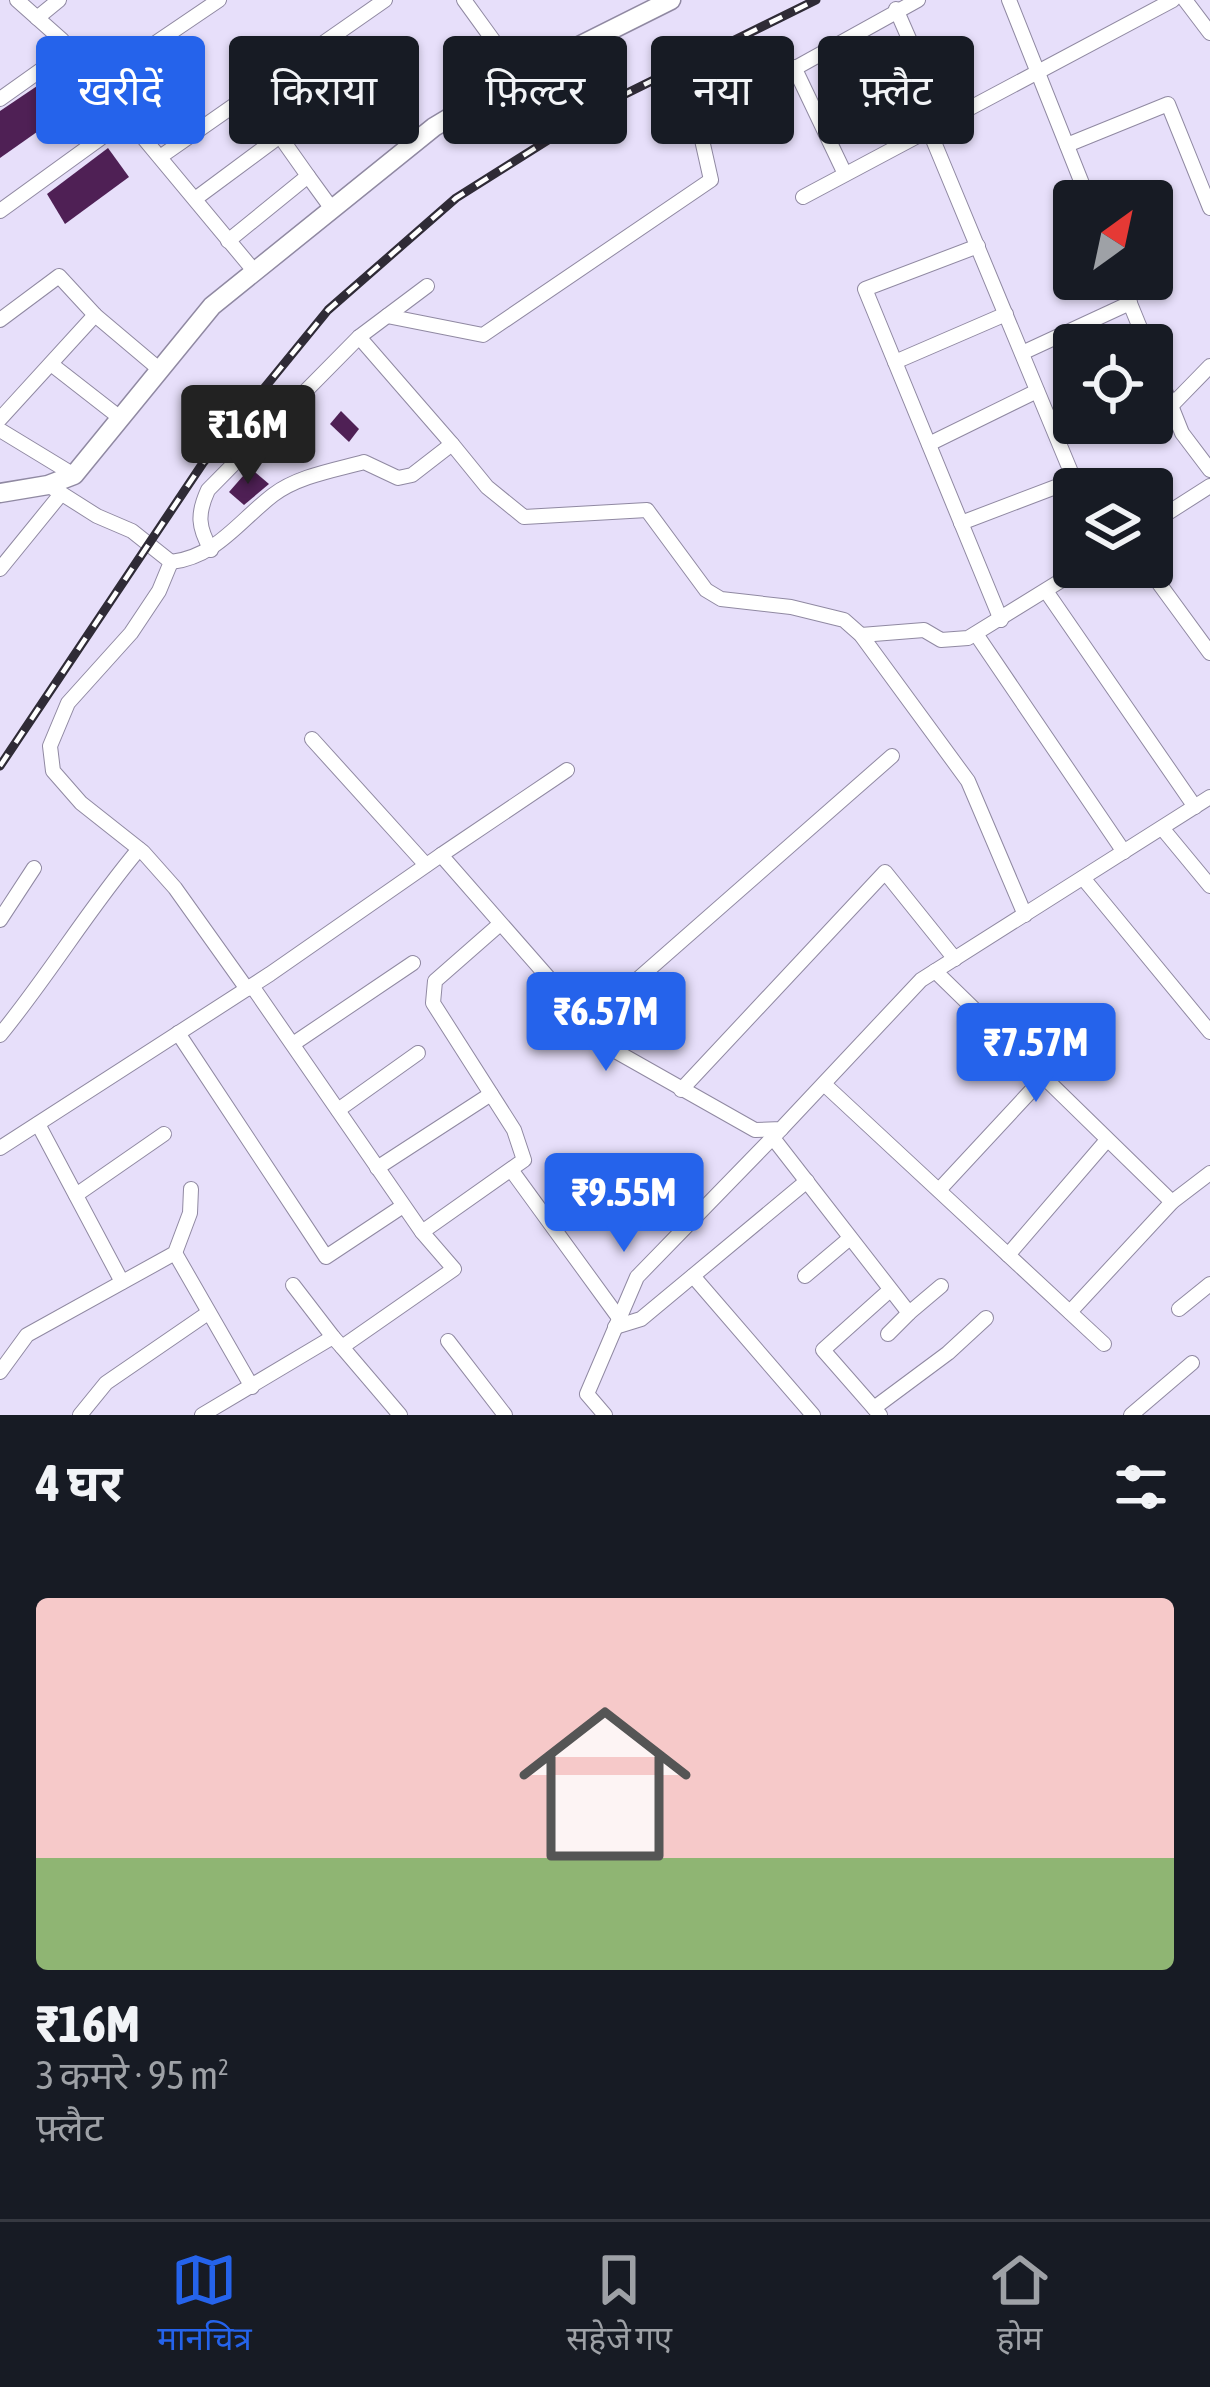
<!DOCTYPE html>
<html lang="hi">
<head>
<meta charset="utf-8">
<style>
  body { margin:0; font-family:"Asap Condensed","Noto Sans Devanagari",sans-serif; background:#242831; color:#f1f3f6; height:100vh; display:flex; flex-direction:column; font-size:45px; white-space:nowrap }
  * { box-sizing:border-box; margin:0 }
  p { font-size:39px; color:#9ea1a6 }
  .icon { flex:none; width:66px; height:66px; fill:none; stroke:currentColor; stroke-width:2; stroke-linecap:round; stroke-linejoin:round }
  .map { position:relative; height:1415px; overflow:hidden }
  .details { display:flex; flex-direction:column; background:#171b24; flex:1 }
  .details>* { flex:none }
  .hud { position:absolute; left:36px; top:36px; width:1140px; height:108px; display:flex; gap:24px }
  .needle { width:78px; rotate:33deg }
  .tools { position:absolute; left:1053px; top:180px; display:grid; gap:24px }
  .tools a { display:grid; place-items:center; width:120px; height:120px; border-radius:12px; background:#171b24; box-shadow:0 3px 9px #0004; font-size:60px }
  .price { position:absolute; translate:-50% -102px; padding:0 27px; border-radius:12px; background:#2563eb; color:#fff; font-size:39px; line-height:78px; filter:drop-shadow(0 3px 6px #0008) }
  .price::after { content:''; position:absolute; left:50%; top:72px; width:36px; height:27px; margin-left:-18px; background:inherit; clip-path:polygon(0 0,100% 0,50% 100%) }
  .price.on { background:#222; color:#fff }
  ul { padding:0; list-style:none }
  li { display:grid; align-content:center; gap:24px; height:636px; padding:0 36px }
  li span { display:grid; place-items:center; height:372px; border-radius:12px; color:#555 }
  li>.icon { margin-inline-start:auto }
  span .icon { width:216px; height:216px; fill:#fffc; stroke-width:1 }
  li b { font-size:51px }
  h2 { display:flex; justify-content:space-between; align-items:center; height:144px; padding:0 36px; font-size:51px }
  .chip { padding:0 42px; border-radius:12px; background:#171b24; box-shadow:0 3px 9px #0004; font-size:42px; line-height:108px }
  .chip.on { background:#2563eb; color:#fff }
  .tabs { display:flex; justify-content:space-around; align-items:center; height:168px; border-top:3px solid #363941; background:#171b24; font-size:33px; color:#9ea1a6 }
  .tabs a { display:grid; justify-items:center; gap:6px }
  .tabs .on { color:#2563eb }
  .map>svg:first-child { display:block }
</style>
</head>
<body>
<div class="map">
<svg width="1210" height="1415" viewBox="0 0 1210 1415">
  <rect width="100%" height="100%" fill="#e7dffa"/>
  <!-- building -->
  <g fill="#4f2055">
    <path d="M49,78L71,108L0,158V111Z"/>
    <path d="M108,148L129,177L65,224L47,194Z"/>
    <path d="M341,411L359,429L349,442L330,424Z"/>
    <path d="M250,468L269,484L244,505L229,492Z"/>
  </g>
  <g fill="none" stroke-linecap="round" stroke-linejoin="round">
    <defs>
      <g id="minor">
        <path d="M17,0L62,40L255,272"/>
        <path d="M464,0L519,76"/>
        <path d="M1009,0L1089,201"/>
        <path d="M1185,0L1210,33"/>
        <path d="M896,9L945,121"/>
        <path d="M37,18L59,0"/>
        <path d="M794,67L845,174"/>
        <path d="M95,84L219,0"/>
        <path d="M0,99L69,50"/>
        <path d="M929,130L1078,489"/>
        <path d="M1067,145L1168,104L1210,208"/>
        <path d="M160,157L385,0"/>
        <path d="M308,176L332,209"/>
        <path d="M803,197L1173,0"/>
        <path d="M195,199L404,44"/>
        <path d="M0,211L127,119"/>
        <path d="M228,241L308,176L284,142"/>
        <path d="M978,246L865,289L1001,620"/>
        <path d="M1120,279L1147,345"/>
        <path d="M387,316L483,335L711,180L698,122L918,0"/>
        <path d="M0,320L59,276L95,315L159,369"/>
        <path d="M359,337L452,444"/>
        <path d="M1022,353L1130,303"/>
        <path d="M1152,358L1182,433L1210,470"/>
        <path d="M895,362L1006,314"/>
        <path d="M51,364L119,417"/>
        <path d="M1171,406L1210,366"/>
        <path d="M0,419L95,315"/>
        <path d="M0,430L74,475"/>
        <path d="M929,444L1037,391"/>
        <path d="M48,485L97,516L132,531L171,562L159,591L131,633L68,703L50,746L53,771L81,803L143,852L175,888L247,989"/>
        <path d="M961,523L1074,480"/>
        <path d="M1152,523L1210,486"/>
        <path d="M211,550C198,527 197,514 208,490L359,337L427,286"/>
        <path d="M171,562C216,557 239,521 273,495C298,476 335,470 364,462L398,478L412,475L452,444L487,487L524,517L647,510L706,590L721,599L791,607L844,620L861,635L968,781L1025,915"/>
        <path d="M1147,567L1210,653"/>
        <path d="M0,569L61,494"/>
        <path d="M1046,591L1195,807"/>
        <path d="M976,634L1124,852"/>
        <path d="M861,635L924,630L941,640L968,638L1083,567"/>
        <path d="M312,739L426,865"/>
        <path d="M1162,828L1210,886"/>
        <path d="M441,855L567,770"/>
        <path d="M1083,878L1210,1032"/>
        <path d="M0,920L34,868"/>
        <path d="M935,971L1172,1202"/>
        <path d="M589,1022L892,756"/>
        <path d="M178,1033L326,1257L403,1206"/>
        <path d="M0,1035C50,974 89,908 139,849"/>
        <path d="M293,1044L413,963"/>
        <path d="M824,1084L1104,1344"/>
        <path d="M681,1090L885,872L955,959"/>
        <path d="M338,1110L418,1053"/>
        <path d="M38,1124L122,1282"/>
        <path d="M773,1138L909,1313L941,1286"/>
        <path d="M0,1148L270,974L441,855L610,1048L755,1130L781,1129L921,980L1210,797"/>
        <path d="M377,1168L491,1094"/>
        <path d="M512,1171L619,1318"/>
        <path d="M939,1190L1043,1078"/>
        <path d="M76,1195L164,1134"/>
        <path d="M422,1232L524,1160L514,1130L433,1003L435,981L500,924"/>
        <path d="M175,1253L252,1387"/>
        <path d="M1008,1255L1107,1140"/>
        <path d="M693,1276L813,1415"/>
        <path d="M805,1276L850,1238"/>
        <path d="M293,1285L333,1337"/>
        <path d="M1179,1309L1210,1284"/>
        <path d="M1070,1312L1172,1202L1210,1173"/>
        <path d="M615,1327L641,1319L807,1181"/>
        <path d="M888,1334L909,1313"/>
        <path d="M448,1341L505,1415"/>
        <path d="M342,1347L400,1415"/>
        <path d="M0,1372L27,1335L175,1253L190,1213L191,1189"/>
        <path d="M874,1408L948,1353L986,1318"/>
        <path d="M80,1415L106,1383L208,1313"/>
        <path d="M202,1415L333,1337L342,1347L454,1269L422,1232L252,986"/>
        <path d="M605,1415L587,1394L637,1277L781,1129"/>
        <path d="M880,1415L823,1350L890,1290"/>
        <path d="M1131,1415L1192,1363"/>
      </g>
      <path id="tertiary" d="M0,493L48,485L74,475L212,306L434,127L519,76L671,0"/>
    </defs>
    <!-- minor casing -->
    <use href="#minor" stroke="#9089a2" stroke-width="16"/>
    <!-- tertiary casing -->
    <use href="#tertiary" stroke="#9089a2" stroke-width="21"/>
    <!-- minor -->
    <use href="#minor" stroke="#fff" stroke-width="14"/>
    <!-- tertiary -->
    <use href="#tertiary" stroke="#fff" stroke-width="18"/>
    <defs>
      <path id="rail" d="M0,766L203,463L328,310L456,198L607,103L816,0"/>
    </defs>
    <!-- rail casing -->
    <use href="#rail" stroke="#2f2b36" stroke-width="9"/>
    <!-- rail -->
    <use href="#rail" stroke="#fff" stroke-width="4.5" stroke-dasharray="14" stroke-linecap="butt"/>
  </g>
</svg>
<div class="tools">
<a><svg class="needle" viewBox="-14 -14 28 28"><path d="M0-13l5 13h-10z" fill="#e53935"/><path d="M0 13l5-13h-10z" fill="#9ea1a6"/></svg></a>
<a><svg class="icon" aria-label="locate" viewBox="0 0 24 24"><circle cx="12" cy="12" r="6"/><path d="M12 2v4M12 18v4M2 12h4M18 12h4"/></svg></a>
<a><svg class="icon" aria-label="layers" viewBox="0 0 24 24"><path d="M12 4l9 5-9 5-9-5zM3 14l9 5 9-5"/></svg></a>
</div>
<b class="price on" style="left:248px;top:487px">₹16M</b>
<b class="price" style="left:606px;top:1074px">₹6.57M</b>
<b class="price" style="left:1036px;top:1105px">₹7.57M</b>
<b class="price" style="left:624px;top:1255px">₹9.55M</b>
<div class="hud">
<a class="chip on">खरीदें</a>
<a class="chip">किराया</a>
<a class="chip">फ़िल्टर</a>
<a class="chip">नया</a>
<a class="chip">फ़्लैट</a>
</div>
</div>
<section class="details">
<h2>4 घर<svg class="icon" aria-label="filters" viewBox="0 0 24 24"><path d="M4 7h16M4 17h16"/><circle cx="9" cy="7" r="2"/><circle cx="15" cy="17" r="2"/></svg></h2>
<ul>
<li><span style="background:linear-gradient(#f6c9c9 70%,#8fb573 0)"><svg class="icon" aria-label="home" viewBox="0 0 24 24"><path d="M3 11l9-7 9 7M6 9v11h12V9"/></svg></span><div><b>₹16M</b><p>3 कमरे · 95 m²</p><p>फ़्लैट</p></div></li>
</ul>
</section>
<nav class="tabs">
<a class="on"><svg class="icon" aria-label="map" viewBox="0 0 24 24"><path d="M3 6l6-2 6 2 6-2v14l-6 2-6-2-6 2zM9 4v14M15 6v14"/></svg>मानचित्र</a>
<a><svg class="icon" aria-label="saved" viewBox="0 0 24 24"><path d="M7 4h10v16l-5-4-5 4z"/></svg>सहेजे गए</a>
<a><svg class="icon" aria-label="home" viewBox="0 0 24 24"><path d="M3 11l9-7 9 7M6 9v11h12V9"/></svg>होम</a>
</nav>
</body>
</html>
